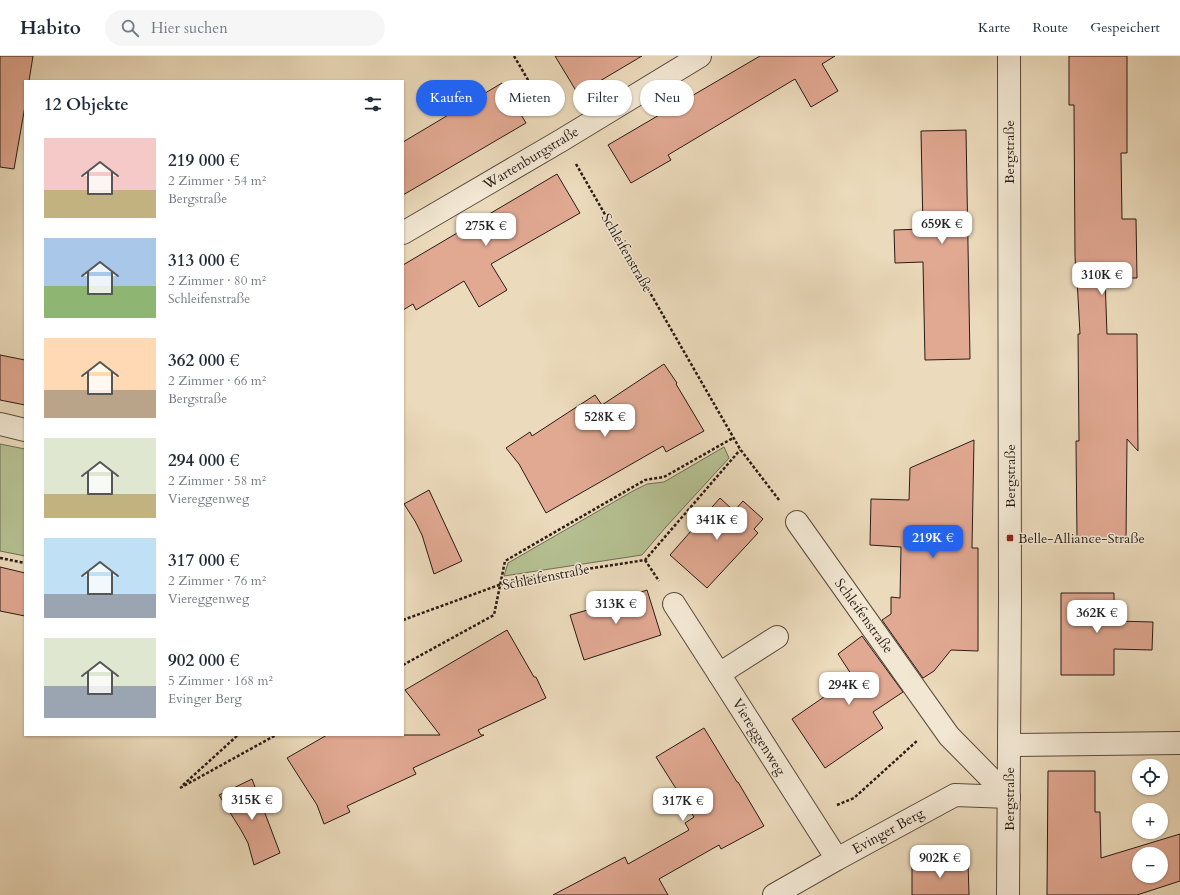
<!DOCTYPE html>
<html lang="de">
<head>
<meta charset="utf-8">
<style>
  body { margin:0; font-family:Cardo,serif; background:#f6f6f7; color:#1f2937; height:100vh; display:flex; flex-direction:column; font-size:15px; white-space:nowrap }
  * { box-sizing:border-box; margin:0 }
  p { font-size:13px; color:#747a83 }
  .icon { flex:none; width:22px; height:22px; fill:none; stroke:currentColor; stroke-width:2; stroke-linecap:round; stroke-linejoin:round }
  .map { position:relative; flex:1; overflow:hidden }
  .sheet { position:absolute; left:24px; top:24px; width:380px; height:656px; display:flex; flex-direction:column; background:#fff; border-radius:0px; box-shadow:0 1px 3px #0004 }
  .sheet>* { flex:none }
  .hud { position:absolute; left:416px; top:24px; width:380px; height:36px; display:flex; gap:8px }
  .buttons { position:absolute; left:1132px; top:703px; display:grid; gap:8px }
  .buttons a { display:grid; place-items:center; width:36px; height:36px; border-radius:50%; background:#fff; box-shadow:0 1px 3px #0004; font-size:20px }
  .price { position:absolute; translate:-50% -34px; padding:0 9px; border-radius:8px; background:#fff; color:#222; font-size:13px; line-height:26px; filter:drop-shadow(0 1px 2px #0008) }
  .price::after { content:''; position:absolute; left:50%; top:24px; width:12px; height:9px; margin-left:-6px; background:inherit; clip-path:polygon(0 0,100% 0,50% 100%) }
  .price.on { background:#2563eb; color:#fff }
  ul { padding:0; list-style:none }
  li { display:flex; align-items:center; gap:12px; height:100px; padding:0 20px }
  li span { display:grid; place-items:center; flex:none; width:112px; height:80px; border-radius:0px; color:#555 }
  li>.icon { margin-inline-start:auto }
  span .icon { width:48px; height:48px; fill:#fffc; stroke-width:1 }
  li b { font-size:17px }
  h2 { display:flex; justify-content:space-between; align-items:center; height:48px; padding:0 20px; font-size:17px }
  .tag { padding:0 14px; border-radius:18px; background:#fff; box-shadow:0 1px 3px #0004; font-size:14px; line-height:36px }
  .tag.on { background:#2563eb; color:#fff }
  header { display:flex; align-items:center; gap:24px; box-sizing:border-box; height:56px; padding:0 20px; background:#fff; border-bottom:1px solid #e0e1e3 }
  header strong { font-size:19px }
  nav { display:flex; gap:22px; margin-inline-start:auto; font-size:14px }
  .search { width:280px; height:36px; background:#f6f6f7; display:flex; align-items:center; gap:10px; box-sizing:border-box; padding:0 14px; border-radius:22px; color:#747a83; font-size:15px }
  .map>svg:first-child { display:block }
</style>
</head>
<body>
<header>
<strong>Habito</strong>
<div class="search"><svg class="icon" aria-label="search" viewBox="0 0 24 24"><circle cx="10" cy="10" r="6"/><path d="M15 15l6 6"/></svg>Hier suchen</div>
<nav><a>Karte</a><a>Route</a><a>Gespeichert</a></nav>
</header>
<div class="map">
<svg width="1180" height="839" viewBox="0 0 1180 839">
  <rect width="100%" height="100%" fill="#ebdabb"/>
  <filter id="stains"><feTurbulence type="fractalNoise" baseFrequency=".005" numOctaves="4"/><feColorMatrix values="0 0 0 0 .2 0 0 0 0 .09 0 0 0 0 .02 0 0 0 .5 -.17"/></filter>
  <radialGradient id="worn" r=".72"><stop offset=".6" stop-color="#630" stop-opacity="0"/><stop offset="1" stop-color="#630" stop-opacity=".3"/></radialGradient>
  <!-- green -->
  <g fill="#b5c092" stroke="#6f6e54">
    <path d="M0,388L25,393V500L0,495Z"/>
    <path d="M724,391L729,402L665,472L642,499L504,520L508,507L633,435L647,428L664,426Z"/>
  </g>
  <!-- building -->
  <g fill="#e1a892" stroke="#291b15" fill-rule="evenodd">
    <path d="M0,0H33L29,25H25V50L14,113L0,111Z"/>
    <path d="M555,0H642L578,38Z"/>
    <path d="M760,0H835L822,8L838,35L811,51L795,23L668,99L671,104L631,127L608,89Z"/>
    <path d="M1069,0H1127V97H1121L1122,163H1136L1137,222H1105L1107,278H1137L1138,395L1127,383L1126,484H1077L1076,385H1079L1078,278H1080L1077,223H1076L1075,199L1074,52V49H1069Z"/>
    <path d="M502,27L526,67L403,139V86Z"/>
    <path d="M966,74L970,303L925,304L923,206L895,207L894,174L923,173L921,75Z"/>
    <path d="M557,118L580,157L491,208L507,234L479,251L464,225L416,254L413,248L403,254V209Z"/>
    <path d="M0,299L25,304V349L0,344Z"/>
    <path d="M664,308L677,327L676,328L704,375L666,396L663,390L546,457L519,408L506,392L530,376L532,380L595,339L602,349Z"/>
    <path d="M974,384L972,492H978V595L951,594L934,615L923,622L882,564L891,558V541L900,542L901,491L870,489L871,443L909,444L910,412Z"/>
    <path d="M429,434L462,505L434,518L422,479L415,465L404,448Z"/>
    <path d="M720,442L734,455L743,445L763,463L754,473L758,477L707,532L670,499Z"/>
    <path d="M0,511L25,517V560L0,555Z"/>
    <path d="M647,534L661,579L584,604L570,559L612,547L611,546Z"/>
    <path d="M1061,537H1114V565L1153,566L1152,594L1114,593V619H1061Z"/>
    <path d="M507,574L534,621H536L546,642L478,674L481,679H484L413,712L416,718L347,750L350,756L324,768L317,749L287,702L327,679H440L405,634Z"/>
    <path d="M862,580L903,636L873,656L883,672L825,712L792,663L853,621L838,598Z"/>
    <path d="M704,672L737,726H738L764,770L721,793L719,789L659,823L668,839H553L625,801L628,808L689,774L685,767L694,761L656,701Z"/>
    <path d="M1048,715H1095V756H1100L1101,802L1180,778V825L1137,839H1047ZM1139,798H1161V820H1139Z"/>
    <path d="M252,723L280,797L254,809L248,787L241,774L219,739Z"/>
    <path d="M968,806L969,839H912V807Z"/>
  </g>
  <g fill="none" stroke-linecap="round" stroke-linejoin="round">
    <defs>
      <g id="minor">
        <path d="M403,177L562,84L700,0"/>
        <path d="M0,368L25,374"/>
        <path d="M797,466L949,680L1009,741"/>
        <path d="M674,548L719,618"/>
        <path d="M777,581L719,618L837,803"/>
        <path d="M1010,689L1180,687"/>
        <path d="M774,839L837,803L955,739L1009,741"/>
        <path d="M1008,839L1010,544L1009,0"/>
      </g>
    </defs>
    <!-- minor casing -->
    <use href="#minor" stroke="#5a4b3e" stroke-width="24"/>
    <!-- path -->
    <g stroke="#291b15" stroke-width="2.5" stroke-dasharray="3 2" stroke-linecap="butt">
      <path d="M514,0L548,58"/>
      <path d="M576,108L740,393L779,444"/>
      <path d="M0,502L25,507"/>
      <path d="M645,504L659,525"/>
      <path d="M403,564L510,525L645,504L740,394"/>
      <path d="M403,609L494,559L505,505L645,424L664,421L733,382"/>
      <path d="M183,729L238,679"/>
      <path d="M180,732L276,679"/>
      <path d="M837,749L854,742L918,684"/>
    </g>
    <!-- minor -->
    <use href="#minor" stroke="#f2e7d3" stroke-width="22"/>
  </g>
  <!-- markers -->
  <rect fill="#8f2418" stroke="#f2e7d3" stroke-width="1.5" x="1006" y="478" width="8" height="8" rx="2"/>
  <g text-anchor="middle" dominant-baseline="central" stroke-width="3" stroke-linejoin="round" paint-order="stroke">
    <!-- street labels -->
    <g font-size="14" fill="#291b15" stroke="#f2e7d3">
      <text transform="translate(1009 96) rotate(-90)">Bergstraße</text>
      <text transform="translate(531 102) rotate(-31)">Wartenburgstraße</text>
      <text transform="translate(627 197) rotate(60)">Schleifenstraße</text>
      <text transform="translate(1010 420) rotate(-90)">Bergstraße</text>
      <text transform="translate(546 521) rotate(-11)">Schleifenstraße</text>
      <text transform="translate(864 560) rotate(54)">Schleifenstraße</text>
      <text transform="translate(759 681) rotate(58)">Viereggenweg</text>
      <text transform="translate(1009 743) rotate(-90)">Bergstraße</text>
      <text transform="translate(888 775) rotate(-29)">Evinger Berg</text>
    </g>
    <!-- poi labels -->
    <g font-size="14" fill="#291b15" stroke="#f2e7d3" text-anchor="start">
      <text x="1018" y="482">Belle-Alliance-Straße</text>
    </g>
  </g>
  <rect width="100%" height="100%" filter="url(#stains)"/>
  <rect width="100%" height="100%" fill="url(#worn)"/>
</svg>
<div class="buttons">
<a><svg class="icon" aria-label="locate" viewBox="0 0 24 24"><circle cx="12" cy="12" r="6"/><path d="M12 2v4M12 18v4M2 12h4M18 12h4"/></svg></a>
<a>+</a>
<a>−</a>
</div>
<b class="price" style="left:942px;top:189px">659K €</b>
<b class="price" style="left:486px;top:191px">275K €</b>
<b class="price" style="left:1102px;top:240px">310K €</b>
<b class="price" style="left:605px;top:382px">528K €</b>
<b class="price" style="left:717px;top:485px">341K €</b>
<b class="price on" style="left:933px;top:503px">219K €</b>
<b class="price" style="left:616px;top:569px">313K €</b>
<b class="price" style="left:1097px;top:578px">362K €</b>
<b class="price" style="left:849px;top:650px">294K €</b>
<b class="price" style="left:252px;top:765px">315K €</b>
<b class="price" style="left:683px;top:766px">317K €</b>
<b class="price" style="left:940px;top:823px">902K €</b>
<div class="hud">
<a class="tag on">Kaufen</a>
<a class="tag">Mieten</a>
<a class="tag">Filter</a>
<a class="tag">Neu</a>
</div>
<section class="sheet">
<h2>12 Objekte<svg class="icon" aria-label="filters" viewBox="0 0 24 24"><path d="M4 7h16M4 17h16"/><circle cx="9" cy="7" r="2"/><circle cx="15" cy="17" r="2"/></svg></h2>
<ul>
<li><span style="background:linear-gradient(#f6c9c9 65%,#c2b280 0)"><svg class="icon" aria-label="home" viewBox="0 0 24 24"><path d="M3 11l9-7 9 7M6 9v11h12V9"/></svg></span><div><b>219 000 €</b><p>2 Zimmer · 54 m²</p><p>Bergstraße</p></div></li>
<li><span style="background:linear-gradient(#a9c7e8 60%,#8fb573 0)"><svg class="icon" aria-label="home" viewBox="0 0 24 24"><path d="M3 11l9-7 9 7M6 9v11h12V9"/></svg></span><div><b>313 000 €</b><p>2 Zimmer · 80 m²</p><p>Schleifenstraße</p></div></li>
<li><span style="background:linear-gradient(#ffd9b3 65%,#b9a48a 0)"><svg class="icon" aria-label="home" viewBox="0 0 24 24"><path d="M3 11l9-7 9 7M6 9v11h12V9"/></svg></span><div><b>362 000 €</b><p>2 Zimmer · 66 m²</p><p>Bergstraße</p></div></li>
<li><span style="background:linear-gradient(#dfe7d0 70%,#c2b280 0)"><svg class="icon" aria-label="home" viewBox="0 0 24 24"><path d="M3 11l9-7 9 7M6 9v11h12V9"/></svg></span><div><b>294 000 €</b><p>2 Zimmer · 58 m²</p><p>Viereggenweg</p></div></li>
<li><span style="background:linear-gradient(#bfe0f5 70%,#9aa5b1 0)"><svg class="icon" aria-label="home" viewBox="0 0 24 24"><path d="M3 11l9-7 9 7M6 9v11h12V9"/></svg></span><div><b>317 000 €</b><p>2 Zimmer · 76 m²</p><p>Viereggenweg</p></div></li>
<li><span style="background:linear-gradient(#dfe7d0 60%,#9aa5b1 0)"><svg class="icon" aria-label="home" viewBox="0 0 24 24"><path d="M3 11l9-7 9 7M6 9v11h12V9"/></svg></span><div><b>902 000 €</b><p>5 Zimmer · 168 m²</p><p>Evinger Berg</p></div></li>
</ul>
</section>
</div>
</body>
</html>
